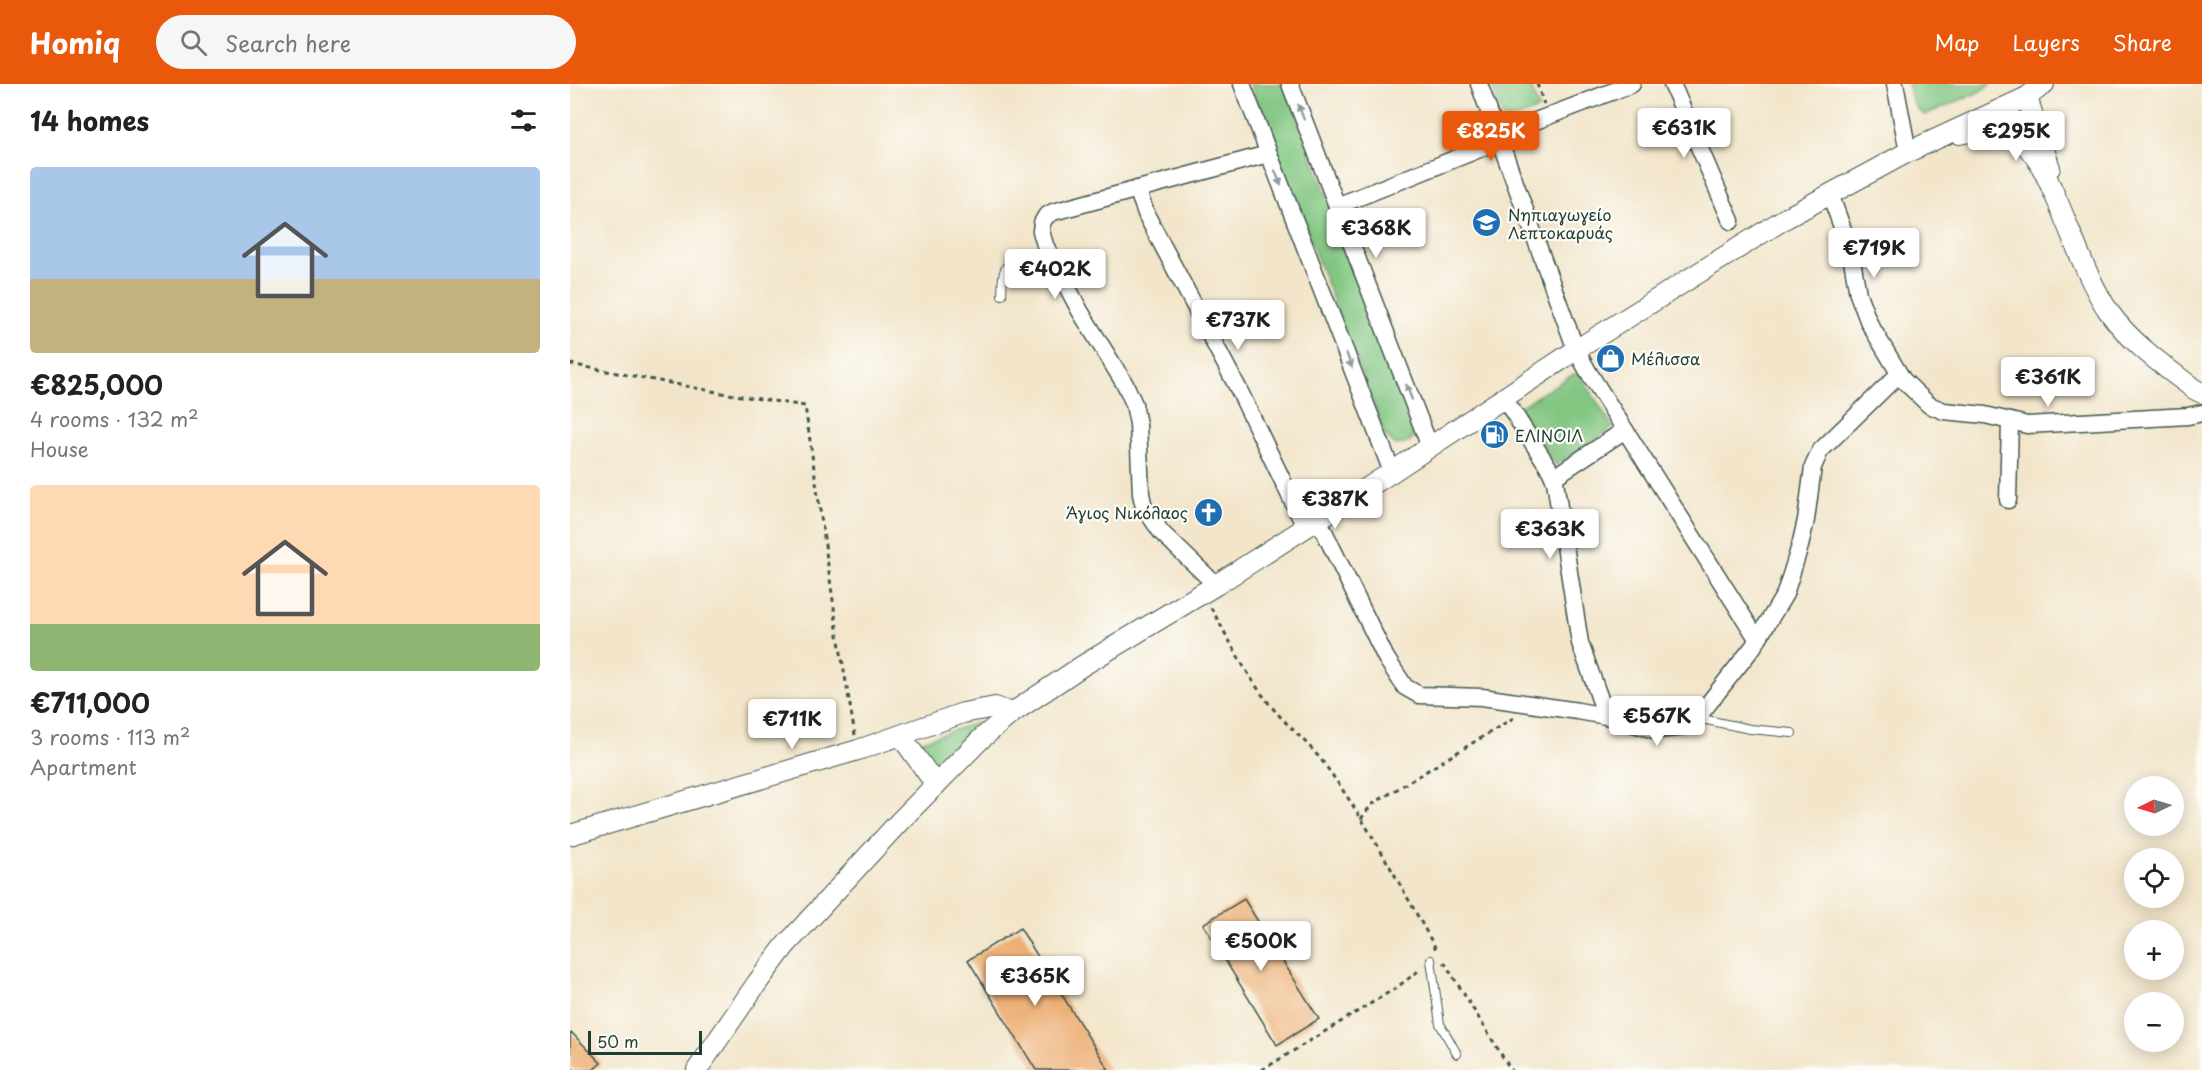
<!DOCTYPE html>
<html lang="en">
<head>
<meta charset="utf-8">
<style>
  body { margin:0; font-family:"Playpen Sans",sans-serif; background:#f6f6f6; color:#222; height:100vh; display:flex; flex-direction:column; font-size:22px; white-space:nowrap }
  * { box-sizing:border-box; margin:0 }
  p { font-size:20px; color:#767676 }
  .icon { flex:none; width:33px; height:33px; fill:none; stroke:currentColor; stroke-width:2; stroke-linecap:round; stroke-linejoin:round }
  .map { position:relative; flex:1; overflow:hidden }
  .side { display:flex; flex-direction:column; background:#fff; width:570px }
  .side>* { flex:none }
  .needle { width:39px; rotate:265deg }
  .buttons { position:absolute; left:1554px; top:692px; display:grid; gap:12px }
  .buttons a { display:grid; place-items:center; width:60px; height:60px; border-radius:50%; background:#fff; box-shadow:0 3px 15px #0003; font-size:30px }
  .scale { position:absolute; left:18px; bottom:15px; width:114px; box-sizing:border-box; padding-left:6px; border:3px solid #1f3d34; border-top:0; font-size:16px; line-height:21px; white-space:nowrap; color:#1f3d34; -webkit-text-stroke:4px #fdfcf7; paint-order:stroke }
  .price { position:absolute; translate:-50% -51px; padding:0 14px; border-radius:6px; background:#fff; color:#222; font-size:20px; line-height:39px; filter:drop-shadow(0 2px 3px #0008) }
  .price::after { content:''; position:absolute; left:50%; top:36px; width:18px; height:14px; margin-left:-9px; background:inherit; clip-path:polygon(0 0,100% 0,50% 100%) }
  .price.selected { background:#ea580c; color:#fff }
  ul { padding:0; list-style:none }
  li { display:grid; align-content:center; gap:12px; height:318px; padding:0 30px }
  li span { display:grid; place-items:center; height:186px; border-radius:6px; color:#555 }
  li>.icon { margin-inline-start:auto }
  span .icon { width:108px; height:108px; fill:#fffc; stroke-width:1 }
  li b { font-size:26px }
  h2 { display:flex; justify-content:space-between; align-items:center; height:72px; padding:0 30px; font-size:26px }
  header { display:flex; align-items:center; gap:36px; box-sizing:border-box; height:84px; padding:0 30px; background:#ea580c; color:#fff }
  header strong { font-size:28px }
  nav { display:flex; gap:33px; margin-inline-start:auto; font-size:21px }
  .search { width:420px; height:54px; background:#f6f6f6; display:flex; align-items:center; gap:15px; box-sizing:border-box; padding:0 21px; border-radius:33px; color:#767676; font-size:22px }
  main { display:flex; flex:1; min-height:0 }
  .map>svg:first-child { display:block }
</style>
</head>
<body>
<header>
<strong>Homiq</strong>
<div class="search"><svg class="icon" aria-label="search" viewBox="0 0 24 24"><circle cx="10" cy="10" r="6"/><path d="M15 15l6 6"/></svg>Search here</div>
<nav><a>Map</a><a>Layers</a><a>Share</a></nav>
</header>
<main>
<section class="side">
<h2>14 homes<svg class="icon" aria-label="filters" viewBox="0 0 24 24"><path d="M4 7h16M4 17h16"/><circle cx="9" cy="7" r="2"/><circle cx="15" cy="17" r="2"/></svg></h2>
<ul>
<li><span style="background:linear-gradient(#a9c7e8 60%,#c2b280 0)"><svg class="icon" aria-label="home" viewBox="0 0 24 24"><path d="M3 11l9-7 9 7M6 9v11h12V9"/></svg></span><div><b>€825,000</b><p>4 rooms · 132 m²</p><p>House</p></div></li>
<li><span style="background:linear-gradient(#ffd9b3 75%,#8fb573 0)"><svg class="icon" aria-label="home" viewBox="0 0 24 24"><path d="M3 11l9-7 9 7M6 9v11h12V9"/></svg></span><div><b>€711,000</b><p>3 rooms · 113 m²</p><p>Apartment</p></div></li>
</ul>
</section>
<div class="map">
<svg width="1632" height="986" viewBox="0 0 1632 986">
  <rect width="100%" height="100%" fill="#fdfcf7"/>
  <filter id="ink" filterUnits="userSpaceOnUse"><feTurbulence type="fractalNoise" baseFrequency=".0167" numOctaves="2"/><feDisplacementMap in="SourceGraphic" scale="12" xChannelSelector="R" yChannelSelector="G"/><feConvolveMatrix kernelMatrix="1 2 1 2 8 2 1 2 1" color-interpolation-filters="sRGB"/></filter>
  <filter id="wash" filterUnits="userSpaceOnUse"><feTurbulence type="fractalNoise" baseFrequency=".008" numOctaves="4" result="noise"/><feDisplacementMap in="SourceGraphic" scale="24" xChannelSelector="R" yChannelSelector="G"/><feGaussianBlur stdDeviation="1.35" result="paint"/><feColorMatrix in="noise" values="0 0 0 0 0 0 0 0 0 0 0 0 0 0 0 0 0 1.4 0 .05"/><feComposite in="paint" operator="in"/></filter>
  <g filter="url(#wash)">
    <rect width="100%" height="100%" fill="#f2e5ca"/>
    <!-- green -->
    <g fill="#81c681" stroke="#50825a" stroke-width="1.5">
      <path d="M680,0H715L845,344L843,355L835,360L825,361L815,351Z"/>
      <path d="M921,0H960L969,25L939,36L934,35Z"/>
      <path d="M1338,0H1421L1409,8L1355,31C1343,24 1341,14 1338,0Z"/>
      <path d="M1004,290H1010L1043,344L986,381L949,325L951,322Z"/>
      <path d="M405,639L409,641L407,647L367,686L348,658Z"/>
    </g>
    <g id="blocks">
      <!-- building -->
      <g fill="#ecb077">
        <path d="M674,815L749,935L707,961L633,840Z"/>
        <path d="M450,844L539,986H466L398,876Z"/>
        <path d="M2,949L31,979L23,986H4L0,982V950Z"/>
      </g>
    </g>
  </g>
  <g filter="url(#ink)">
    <use href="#blocks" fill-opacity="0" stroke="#3f564a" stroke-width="1.5"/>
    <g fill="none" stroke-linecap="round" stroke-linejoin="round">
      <defs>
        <g id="service">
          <path d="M432,211C433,200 431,187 439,180L478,167"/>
          <path d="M1127,634L1180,645L1222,649"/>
          <path d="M861,876L870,940L887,970"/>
        </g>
        <g id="minor">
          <path d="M672,0L822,388"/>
          <path d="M720,0L860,363"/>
          <path d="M909,0L1006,266L1019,289L1188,556"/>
          <path d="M1102,0L1161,137"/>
          <path d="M1325,0L1338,68"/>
          <path d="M567,105L577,132L669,306L735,443"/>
          <path d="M1260,110L1280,165L1288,210L1299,239L1333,296L1359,321L1374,327L1415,331L1457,341L1618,332L1632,329"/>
          <path d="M767,122L912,64L942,46L1062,0"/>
          <path d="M934,314L979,384L985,397L1010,559L1036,632"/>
          <path d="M984,393L1055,346"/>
          <path d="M1438,416L1440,337"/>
          <path d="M748,435L816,574L835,603L849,611L912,613L1008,627L1036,632L1085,646L1107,644L1118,640L1127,634L1183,563L1215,510L1230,462L1236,436L1243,383L1250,367L1329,290"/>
          <path d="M646,501L591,448L574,423L571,410L568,340L564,320L556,302L510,227L475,161L471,147L472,139L476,132L483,128L698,70"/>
        </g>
        <g id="tertiary">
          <path d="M1457,13L1480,84"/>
          <path d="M1390,50C1407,45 1432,44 1448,55C1468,69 1477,94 1487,116C1502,151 1518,197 1539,228C1561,259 1594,282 1624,305L1632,309"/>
          <path d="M331,652L366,701"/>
          <path d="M0,751L288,666L393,629L425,623L442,629"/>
          <path d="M127,986L187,899L215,862L329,738L412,654L442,629L512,582L646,501L822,388L1006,266L1216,134L1338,68L1457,13L1474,0"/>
        </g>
      </defs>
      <!-- service casing -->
      <use href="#service" stroke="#3f564a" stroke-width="10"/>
      <!-- minor casing -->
      <use href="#minor" stroke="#3f564a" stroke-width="19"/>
      <!-- tertiary casing -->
      <use href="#tertiary" stroke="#3f564a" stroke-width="22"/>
      <!-- path -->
      <g stroke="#3f564a" stroke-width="3" stroke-dasharray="4.5 4.5" stroke-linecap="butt">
        <path d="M967,0L974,20"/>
        <path d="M0,280L152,309L235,322L268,551L285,651"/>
        <path d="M641,524C659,555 675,589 697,617C716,642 741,660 758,685C799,742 832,804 866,865"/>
        <path d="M791,735L801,721L945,633"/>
        <path d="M874,878L941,986"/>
        <path d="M692,986L826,904L851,885"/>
      </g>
      <!-- service -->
      <use href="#service" stroke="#fff" stroke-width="8"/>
      <!-- minor -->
      <use href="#minor" stroke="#fff" stroke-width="16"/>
      <!-- tertiary -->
      <use href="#tertiary" stroke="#fff" stroke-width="20"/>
    </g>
    <!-- one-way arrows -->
    <defs><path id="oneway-solid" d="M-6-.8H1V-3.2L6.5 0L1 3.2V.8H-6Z" transform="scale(1.5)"/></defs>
    <g fill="#8f9e9a">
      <use href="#oneway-solid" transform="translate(731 28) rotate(-111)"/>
      <use href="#oneway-solid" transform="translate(708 94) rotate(69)"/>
      <use href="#oneway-solid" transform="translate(779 276) rotate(69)"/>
      <use href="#oneway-solid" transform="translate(839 308) rotate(-111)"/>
    </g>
  </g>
  <!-- icons -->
  <defs>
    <symbol id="school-disc" viewBox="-11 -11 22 22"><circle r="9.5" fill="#1f6fb2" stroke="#fdfcf7"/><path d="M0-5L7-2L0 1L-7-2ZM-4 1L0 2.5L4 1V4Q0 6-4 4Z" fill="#fff"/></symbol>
    <symbol id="shop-disc" viewBox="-11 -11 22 22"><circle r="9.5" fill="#1f6fb2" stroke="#fdfcf7"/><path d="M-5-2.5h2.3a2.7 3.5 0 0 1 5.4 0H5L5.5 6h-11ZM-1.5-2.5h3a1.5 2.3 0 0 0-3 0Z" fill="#fff"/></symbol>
    <symbol id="fuel-disc" viewBox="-11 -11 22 22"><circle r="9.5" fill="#1f6fb2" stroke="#fdfcf7"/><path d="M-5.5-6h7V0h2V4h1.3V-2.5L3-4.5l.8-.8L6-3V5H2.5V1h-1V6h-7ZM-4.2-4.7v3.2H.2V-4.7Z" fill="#fff"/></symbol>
    <symbol id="church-disc" viewBox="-11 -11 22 22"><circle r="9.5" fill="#1f6fb2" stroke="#fdfcf7"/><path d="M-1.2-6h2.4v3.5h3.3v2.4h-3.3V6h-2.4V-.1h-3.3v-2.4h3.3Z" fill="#fff"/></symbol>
  </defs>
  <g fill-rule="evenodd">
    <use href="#school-disc" x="900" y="122" width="33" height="33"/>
    <use href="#shop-disc" x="1024" y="258" width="33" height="33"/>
    <use href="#fuel-disc" x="908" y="334" width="33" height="33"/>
    <use href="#church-disc" x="622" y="412" width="33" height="33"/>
  </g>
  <g text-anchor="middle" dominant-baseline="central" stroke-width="4.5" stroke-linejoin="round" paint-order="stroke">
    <!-- poi labels -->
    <g font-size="16" fill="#1f3d34" stroke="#fdfcf7" text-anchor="start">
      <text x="938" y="130">Νηπιαγωγείο<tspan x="938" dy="18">Λεπτοκαρυάς</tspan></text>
      <text x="1061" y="274">Μέλισσα</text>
      <text x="945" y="351">ΕΛΙΝΟΙΛ</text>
      <text x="618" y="428" text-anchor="end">Άγιος Νικόλαος</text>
    </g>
  </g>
</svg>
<div class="buttons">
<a><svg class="needle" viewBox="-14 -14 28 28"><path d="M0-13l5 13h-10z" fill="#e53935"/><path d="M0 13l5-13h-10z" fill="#767676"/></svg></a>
<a><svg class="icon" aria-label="locate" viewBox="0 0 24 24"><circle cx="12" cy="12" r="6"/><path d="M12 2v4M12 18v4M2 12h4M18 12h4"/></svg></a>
<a>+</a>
<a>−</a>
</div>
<div class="scale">50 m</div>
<b class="price" style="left:1114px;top:75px">€631K</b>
<b class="price selected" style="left:921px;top:78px">€825K</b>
<b class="price" style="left:1446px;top:78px">€295K</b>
<b class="price" style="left:806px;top:175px">€368K</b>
<b class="price" style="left:1304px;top:195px">€719K</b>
<b class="price" style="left:485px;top:216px">€402K</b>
<b class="price" style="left:668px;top:267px">€737K</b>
<b class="price" style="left:1478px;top:324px">€361K</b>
<b class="price" style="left:765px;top:446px">€387K</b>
<b class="price" style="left:980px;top:476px">€363K</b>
<b class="price" style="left:1087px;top:663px">€567K</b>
<b class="price" style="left:222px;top:666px">€711K</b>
<b class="price" style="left:691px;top:888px">€500K</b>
<b class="price" style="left:465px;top:923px">€365K</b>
</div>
</main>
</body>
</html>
